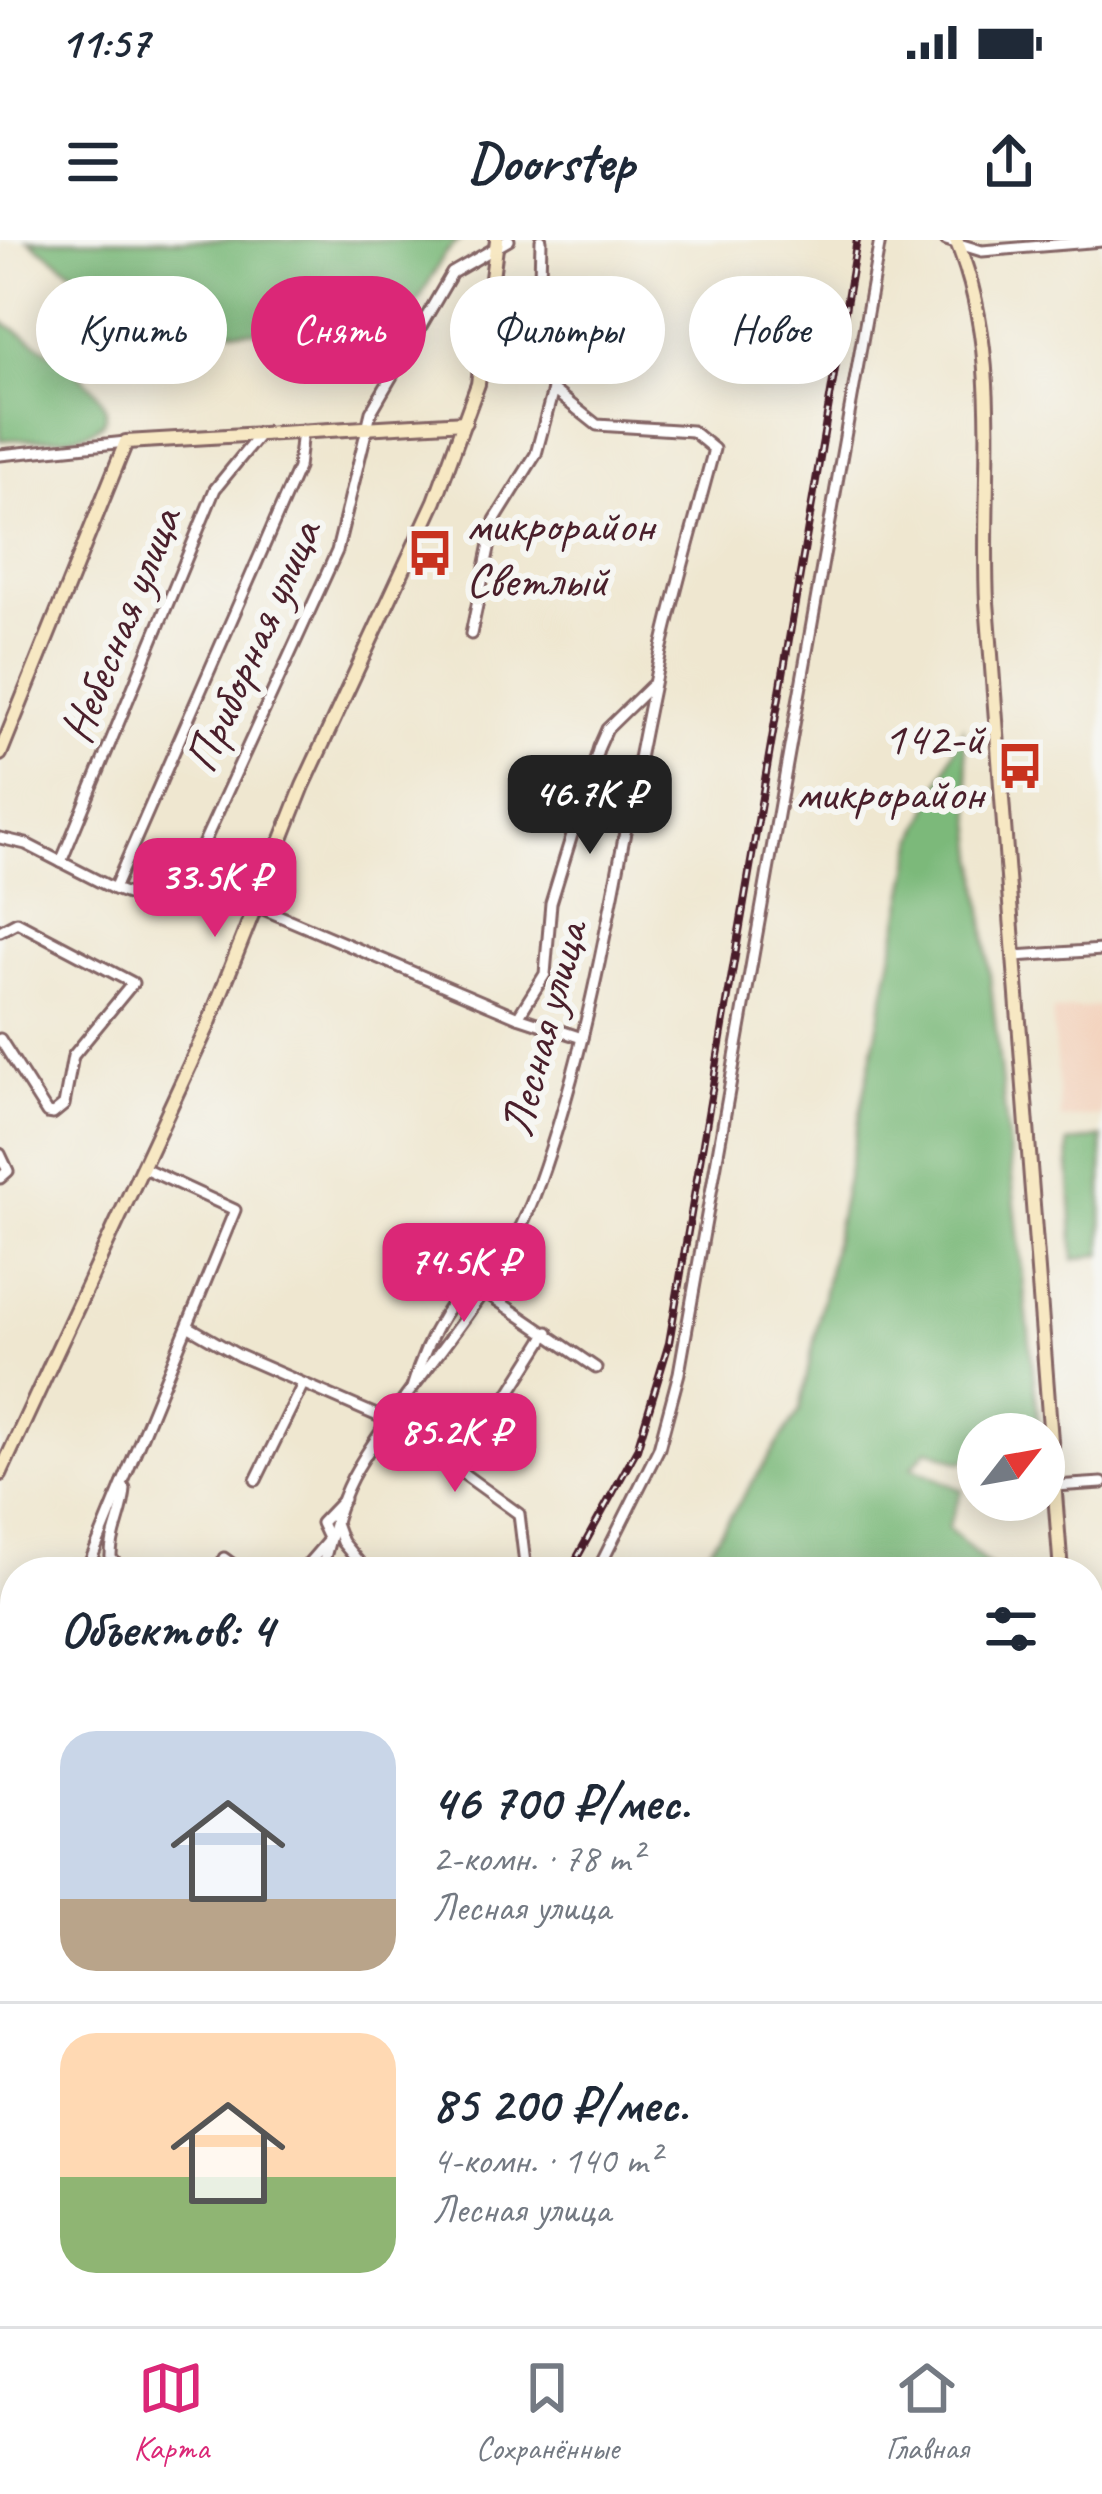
<!DOCTYPE html>
<html lang="ru">
<head>
<meta charset="utf-8">
<style>
  body { margin:0; font-family:Caveat,sans-serif; background:#f6f6f7; color:#1f2937; height:100vh; display:flex; flex-direction:column; font-size:45px; white-space:nowrap }
  * { box-sizing:border-box; margin:0 }
  p { font-size:39px; color:#747a83 }
  .icon { flex:none; width:66px; height:66px; fill:none; stroke:currentColor; stroke-width:2; stroke-linecap:round; stroke-linejoin:round }
  .map { position:relative; flex:1; overflow:hidden }
  .details { position:absolute; left:0px; top:1317px; width:1104px; height:771px; display:flex; flex-direction:column; background:#fff; border-radius:48px 48px 0 0; box-shadow:0 6px 30px #0003 }
  .details>* { flex:none }
  .guide { position:absolute; left:36px; top:36px; width:1032px; height:108px; display:flex; gap:24px }
  .needle { width:78px; rotate:59deg }
  .fabs { position:absolute; left:957px; top:1173px; display:grid; gap:24px }
  .fabs a { display:grid; place-items:center; width:108px; height:108px; border-radius:50%; background:#fff; box-shadow:0 6px 30px #0003; font-size:60px }
  .price { position:absolute; translate:-50% -102px; padding:0 27px; border-radius:24px; background:#db2777; color:#fff; font-size:39px; line-height:78px; filter:drop-shadow(0 3px 6px #0008) }
  .price::after { content:''; position:absolute; left:50%; top:72px; width:36px; height:27px; margin-left:-18px; background:inherit; clip-path:polygon(0 0,100% 0,50% 100%) }
  .price.selected { background:#222; color:#fff }
  ul { padding:0; list-style:none }
  li { display:flex; align-items:center; gap:36px; height:300px; padding:0 60px }
  li+li { border-top:3px solid #e0e1e3 }
  li span { display:grid; place-items:center; flex:none; width:336px; height:240px; border-radius:36px; color:#555 }
  li>.icon { margin-inline-start:auto }
  span .icon { width:144px; height:144px; fill:#fffc; stroke-width:1 }
  li b { font-size:51px }
  h2 { display:flex; justify-content:space-between; align-items:center; height:144px; padding:0 60px; font-size:51px }
  .chip { padding:0 42px; border-radius:54px; background:#fff; box-shadow:0 6px 30px #0003; font-size:42px; line-height:108px }
  .chip.selected { background:#db2777; color:#fff }
  .status { display:flex; justify-content:space-between; align-items:center; height:84px; padding:0 60px; background:#fff; direction:ltr }
  .status svg { height:33px; fill:currentColor }
  header { display:flex; justify-content:space-between; align-items:center; height:156px; padding:0 60px; background:#fff; font-size:54px; font-weight:800 }
  .menu { display:flex; justify-content:space-around; align-items:center; height:168px; border-top:3px solid #e0e1e3; background:#fff; font-size:33px; color:#747a83 }
  .menu a { display:grid; justify-items:center; gap:6px }
  .menu .selected { color:#db2777 }
  .map>svg:first-child { display:block }
</style>
</head>
<body>
<div class="status"><b>11:57</b><svg viewBox="0 0 49 12"><path d="M0 12V9h3v3zM5 12V6h3v6zM10 12V3h3v9zM15 12V0h3v12zM26 1h20v11H26zM47 4h2v5h-2z"/></svg></div>
<header><svg class="icon" aria-label="menu" viewBox="0 0 24 24"><path d="M4 6h16M4 12h16M4 18h16"/></svg>Doorstep<svg class="icon" aria-label="share" viewBox="0 0 24 24"><path d="M12 15V3M7 8l5-5 5 5M5 13v7h14v-7"/></svg></header>
<div class="map">
<svg width="1102" height="2086" viewBox="0 0 1102 2086">
  <rect width="100%" height="100%" fill="#f6f6f2"/>
  <filter id="ink" filterUnits="userSpaceOnUse"><feTurbulence type="fractalNoise" baseFrequency=".00833" numOctaves="2"/><feDisplacementMap in="SourceGraphic" scale="24" xChannelSelector="R" yChannelSelector="G"/><feConvolveMatrix kernelMatrix="1 2 1 2 8 2 1 2 1" color-interpolation-filters="sRGB"/></filter>
  <filter id="wash" filterUnits="userSpaceOnUse"><feTurbulence type="fractalNoise" baseFrequency=".004" numOctaves="4" result="noise"/><feDisplacementMap in="SourceGraphic" scale="48" xChannelSelector="R" yChannelSelector="G"/><feGaussianBlur stdDeviation="2.7" result="paint"/><feColorMatrix in="noise" values="0 0 0 0 0 0 0 0 0 0 0 0 0 0 0 0 0 1.4 0 .05"/><feComposite in="paint" operator="in"/></filter>
  <g filter="url(#wash)">
    <rect width="100%" height="100%" fill="#efe7d0"/>
    <!-- built -->
    <path fill="#f3d4bf" d="M1102,766V876L1061,879L1052,771Z"/>
    <!-- forest -->
    <g fill="#7cb97a" stroke="#636c52" stroke-width="3">
      <path d="M28,0H460L445,13L410,76L397,78L381,66C358,69 341,80 319,86C296,93 260,92 235,91C192,89 172,64 128,70Z"/>
      <path d="M0,80C18,92 157,169 86,193C62,202 26,198 0,200Z"/>
      <path d="M963,489L1040,1194H978V1214L961,1222L928,1209L912,1227L962,1250L948,1288L995,1332H694L800,1170L916,598Z"/>
      <path d="M1102,897V1014L1074,1020L1068,903Z"/>
      <path d="M1089,1616L1102,1636V1988L1089,1976Z"/>
      <path d="M578,2073H950L944,2086H578Z"/>
    </g>
  </g>
  <g filter="url(#ink)">
    <g fill="none" stroke-linecap="round" stroke-linejoin="round">
      <defs>
        <g id="street">
          <path d="M946,0L982,11L1102,1"/>
          <path d="M302,190L298,228L114,649L163,667L177,659L185,644L337,311L371,172L452,33L509,0"/>
          <path d="M0,215L126,202"/>
          <path d="M471,394L495,280L536,214L553,150"/>
          <path d="M0,598L26,604L61,622L215,249L260,194"/>
          <path d="M61,622L114,649"/>
          <path d="M254,665L518,777L582,798"/>
          <path d="M0,691L17,682L133,743L73,816L64,865L53,874L47,873L0,799"/>
          <path d="M1015,716L1102,710"/>
          <path d="M518,777L545,734L551,663L599,507L607,489L651,446"/>
          <path d="M0,914L8,931L0,938"/>
          <path d="M485,1052L596,1128"/>
          <path d="M191,1088L238,1115L392,1182L519,1274L526,1332"/>
          <path d="M412,1148C429,1090 458,1041 509,1008"/>
          <path d="M460,1232L548,1092"/>
          <path d="M256,1240L303,1144"/>
          <path d="M1055,1246L1102,1243"/>
          <path d="M334,1280L342,1302L367,1332"/>
          <path d="M328,1298L321,1283L344,1259"/>
          <path d="M224,1318L243,1332"/>
          <path d="M86,1332L235,970L144,928"/>
          <path d="M124,1332L111,1318C110,1295 124,1273 125,1249"/>
          <path d="M301,1332L327,1302"/>
          <path d="M321,1332C331,1297 338,1261 357,1229C415,1131 499,1056 538,946C597,782 619,608 655,439C671,361 694,285 714,209L692,191L597,185L553,150L540,40L541,0"/>
          <path d="M597,1332L659,1208L679,1133L880,0"/>
          <path d="M15,1503L7,1521L15,1537"/>
          <path d="M0,1689L15,1654"/>
          <path d="M0,2024L15,2003"/>
          <path d="M509,2073L510,2086"/>
        </g>
        <g id="secondary">
          <path d="M956,0C1004,116 981,240 987,362L1061,1332"/>
          <path d="M0,514L126,202L465,182"/>
          <path d="M0,1234L207,788L303,546L435,261L478,144L497,0"/>
          <path d="M1089,1579L1102,1608"/>
        </g>
      </defs>
      <!-- street casing -->
      <use href="#street" stroke="#846565" stroke-width="15"/>
      <!-- secondary casing -->
      <use href="#secondary" stroke="#846565" stroke-width="18"/>
      <!-- street -->
      <use href="#street" stroke="#fff" stroke-width="9"/>
      <!-- secondary -->
      <use href="#secondary" stroke="#f7e8c3" stroke-width="12"/>
      <defs>
        <g id="rail">
          <path d="M569,1332L637,1209L669,1103L857,0"/>
          <path d="M133,2086L134,2073"/>
        </g>
      </defs>
      <!-- rail casing -->
      <use href="#rail" stroke="#4a1f2b" stroke-width="8"/>
      <!-- rail -->
      <use href="#rail" stroke="#f6f6f2" stroke-width="3" stroke-dasharray="9" stroke-linecap="butt"/>
    </g>
  </g>
  <!-- icons -->
  <defs>
    <symbol id="bus-bare" viewBox="-9 -9 18 18"><path d="M-5-6H5V4H4V6H2V4H-2V6H-4V4H-5ZM-3.5-4V0h7V-4ZM-3.5 1.2v1.5H-2V1.2ZM2 1.2v1.5H3.5V1.2Z" fill="#c8321e" stroke="#f6f6f2" stroke-width="2.5" paint-order="stroke"/></symbol>
  </defs>
  <g fill-rule="evenodd">
    <use href="#bus-bare" x="397" y="280" width="66" height="66"/>
    <use href="#bus-bare" x="987" y="493" width="66" height="66"/>
  </g>
  <g text-anchor="middle" dominant-baseline="central" stroke-width="12" stroke-linejoin="round" paint-order="stroke">
    <!-- poi labels -->
    <g font-size="48" fill="#4a1f2b" stroke="#f6f6f2" text-anchor="start">
      <text x="466" y="285">микрорайон<tspan x="466" dy="55">Светлый</tspan></text>
      <text x="984" y="498" text-anchor="end">142-й<tspan x="984" dy="55">микрорайон</tspan></text>
    </g>
    <!-- street labels -->
    <g font-size="48" fill="#4a1f2b" stroke="#f6f6f2">
      <text transform="translate(120 385) rotate(-68)">Небесная улица</text>
      <text transform="translate(252 406) rotate(-66)">Приборная улица</text>
      <text transform="translate(543 789) rotate(-75)">Лесная улица</text>
    </g>
  </g>
</svg>
<div class="fabs">
<a><svg class="needle" viewBox="-14 -14 28 28"><path d="M0-13l5 13h-10z" fill="#e53935"/><path d="M0 13l5-13h-10z" fill="#747a83"/></svg></a>
</div>
<b class="price selected" style="left:590px;top:617px">46.7K ₽</b>
<b class="price" style="left:215px;top:700px">33.5K ₽</b>
<b class="price" style="left:464px;top:1085px">74.5K ₽</b>
<b class="price" style="left:455px;top:1255px">85.2K ₽</b>
<div class="guide">
<a class="chip">Купить</a>
<a class="chip selected">Снять</a>
<a class="chip">Фильтры</a>
<a class="chip">Новое</a>
</div>
<section class="details">
<h2>Объектов: 4<svg class="icon" aria-label="filters" viewBox="0 0 24 24"><path d="M4 7h16M4 17h16"/><circle cx="9" cy="7" r="2"/><circle cx="15" cy="17" r="2"/></svg></h2>
<ul>
<li><span style="background:linear-gradient(#c9d6e8 70%,#b9a48a 0)"><svg class="icon" aria-label="home" viewBox="0 0 24 24"><path d="M3 11l9-7 9 7M6 9v11h12V9"/></svg></span><div><b>46 700 ₽/мес.</b><p>2-комн. · 78 m²</p><p>Лесная улица</p></div></li>
<li><span style="background:linear-gradient(#ffd9b3 60%,#8fb573 0)"><svg class="icon" aria-label="home" viewBox="0 0 24 24"><path d="M3 11l9-7 9 7M6 9v11h12V9"/></svg></span><div><b>85 200 ₽/мес.</b><p>4-комн. · 140 m²</p><p>Лесная улица</p></div></li>
</ul>
</section>
</div>
<nav class="menu">
<a class="selected"><svg class="icon" aria-label="map" viewBox="0 0 24 24"><path d="M3 6l6-2 6 2 6-2v14l-6 2-6-2-6 2zM9 4v14M15 6v14"/></svg>Карта</a>
<a><svg class="icon" aria-label="saved" viewBox="0 0 24 24"><path d="M7 4h10v16l-5-4-5 4z"/></svg>Сохранённые</a>
<a><svg class="icon" aria-label="home" viewBox="0 0 24 24"><path d="M3 11l9-7 9 7M6 9v11h12V9"/></svg>Главная</a>
</nav>
</body>
</html>
